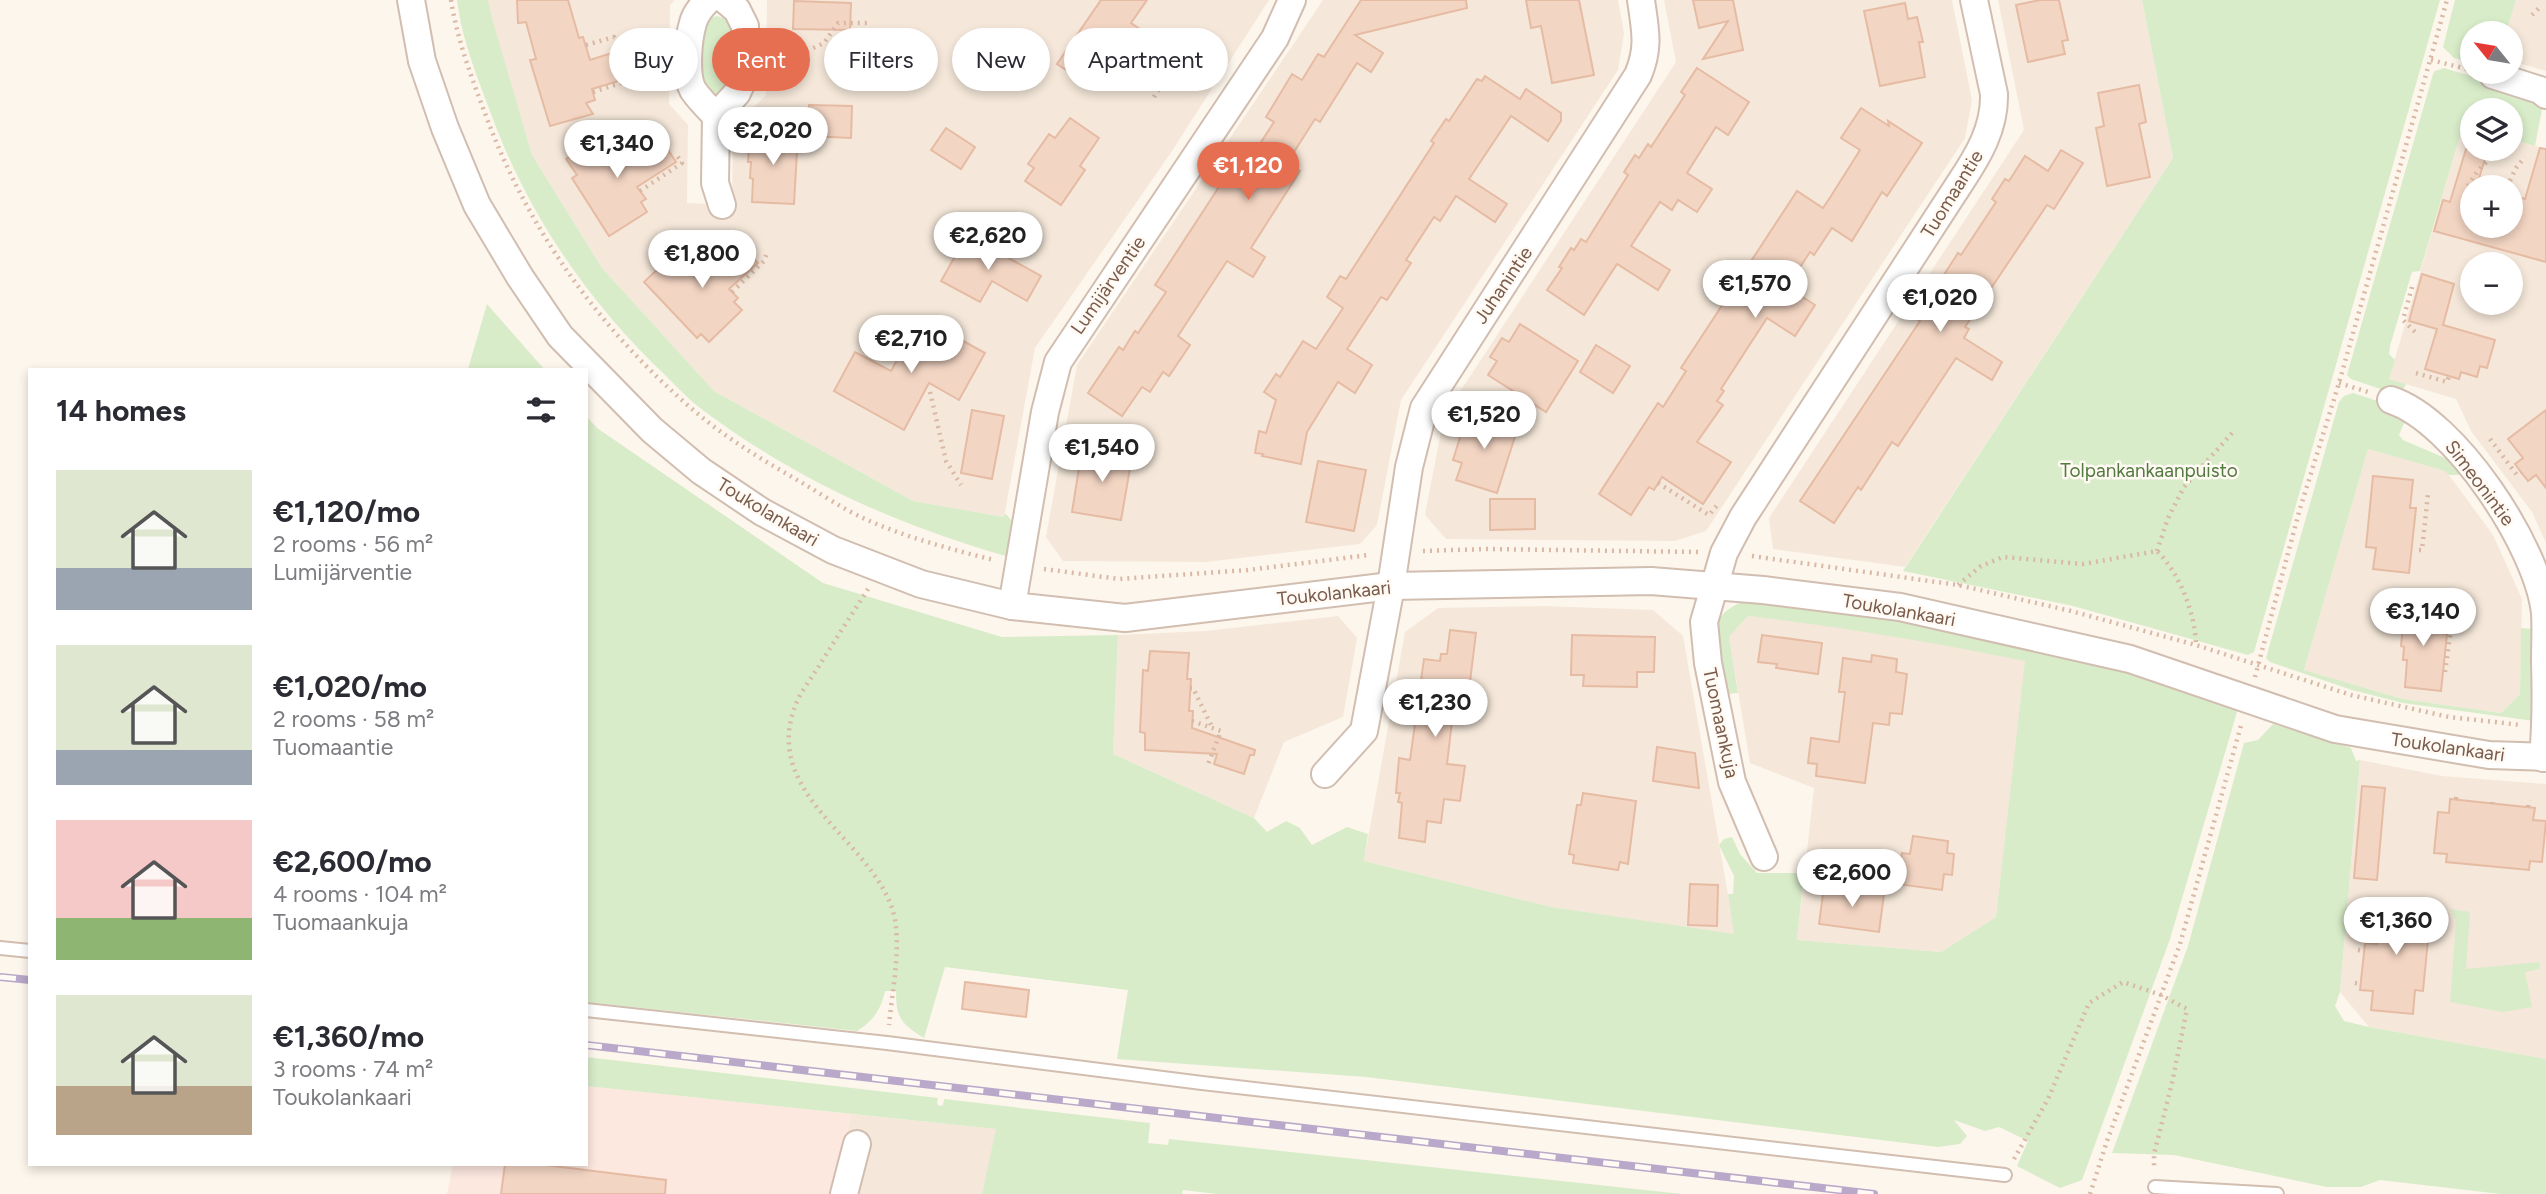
<!DOCTYPE html>
<html lang="en">
<head>
<meta charset="utf-8">
<style>
  body { margin:0; font-family:Figtree,sans-serif; background:#f2f2f3; color:#2b2b33; height:100vh; display:flex; flex-direction:column; font-size:26px; white-space:nowrap }
  * { box-sizing:border-box; margin:0 }
  p { font-size:23px; color:#7c7c81 }
  .icon { flex:none; width:38px; height:38px; fill:none; stroke:currentColor; stroke-width:2; stroke-linecap:round; stroke-linejoin:round }
  .map { position:relative; flex:1; overflow:hidden }
  .sheet { position:absolute; left:28px; top:368px; width:560px; height:798px; display:flex; flex-direction:column; background:#fff; border-radius:0px; box-shadow:0 4px 10px #0003 }
  .sheet>* { flex:none }
  .hud { position:absolute; left:609px; top:28px; width:665px; height:63px; display:flex; gap:14px }
  .needle { width:46px; rotate:300deg }
  .controls { position:absolute; left:2460px; top:21px; display:grid; gap:14px }
  .controls a { display:grid; place-items:center; width:63px; height:63px; border-radius:50%; background:#fff; box-shadow:0 4px 10px #0003; font-size:35px }
  .price { position:absolute; translate:-50% -60px; padding:0 16px; border-radius:24px; background:#fff; color:#222; font-size:23px; line-height:46px; filter:drop-shadow(0 2px 4px #0008) }
  .price::after { content:''; position:absolute; left:50%; top:42px; width:21px; height:16px; margin-left:-10px; background:inherit; clip-path:polygon(0 0,100% 0,50% 100%) }
  .price.active { background:#e76f51; color:#fff }
  ul { padding:0; list-style:none }
  li { display:flex; align-items:center; gap:21px; height:175px; padding:0 28px }
  li span { display:grid; place-items:center; flex:none; width:196px; height:140px; border-radius:0px; color:#555 }
  li>.icon { margin-inline-start:auto }
  span .icon { width:84px; height:84px; fill:#fffc; stroke-width:1 }
  li b { font-size:30px }
  h2 { display:flex; justify-content:space-between; align-items:center; height:84px; padding:0 28px; font-size:30px }
  .chip { padding:0 24px; border-radius:32px; background:#fff; box-shadow:0 4px 10px #0003; font-size:24px; line-height:63px }
  .chip.active { background:#e76f51; color:#fff }
  .map>svg:first-child { display:block }
</style>
</head>
<body>
<div class="map">
<svg width="2546" height="1194" viewBox="0 0 2546 1194">
  <rect width="100%" height="100%" fill="#fdf6ec"/>
  <!-- residential -->
  <g fill="#f5e8da" fill-rule="evenodd">
    <path d="M488,0H675L670,5L669,104L688,125L687,203L732,205L733,127L766,95L767,0H1269L1170,154L1035,348L1004,517L913,501L714,391L602,268L532,155L490,15Z"/>
    <path d="M1323,0H1618L1624,33L1618,70L1401,400L1377,525L1360,544L1206,562L1063,561L1046,537L1077,365Z"/>
    <path d="M1664,0H1952L1972,100L1965,138L1706,531L1675,541L1446,539L1425,515L1444,416L1676,62Z"/>
    <path d="M1998,0H2142L2173,158L1905,567L1773,549L1769,518L2024,130Z"/>
    <path d="M2516,0H2546V71L2511,61V33H2506Z"/>
    <path d="M2463,126L2473,128V149H2511V139L2546,149V543L2532,512L2471,431L2456,399L2389,379ZM2473,187H2511V226H2473ZM2473,264H2511V303H2473Z"/>
    <path d="M2368,449L2446,471L2493,535L2522,599L2520,694L2501,713L2403,699L2304,670Z"/>
    <path d="M1544,606L1653,610L1683,636L1735,935L1552,907L1364,861L1405,632L1438,608Z"/>
    <path d="M1338,616L1357,638L1343,717L1284,742L1254,818L1113,754L1118,635L1206,631Z"/>
    <path d="M1748,616L1845,627L1941,643L2026,661L1996,917L1941,952L1797,940L1814,788L1750,763L1729,637Z"/>
    <path d="M2360,760L2442,776L2546,784V1059L2369,1027L2340,992Z"/>
    <path d="M851,1114L997,1129L982,1194H833Z"/>
  </g>
  <!-- commercial -->
  <path fill="#fde8e0" d="M586,1086L851,1114L833,1194H447L453,1164H586Z"/>
  <!-- green -->
  <g fill="#d8ecc9">
    <path d="M457,0H488L491,15L532,155L602,268L714,391L913,501L1004,517L1005,513L1016,526L1009,557C897,525 798,481 704,411C690,401 677,387 665,375C592,306 532,220 496,127C481,86 462,43 457,0Z"/>
    <path d="M2142,0H2440L2254,652L2248,655L2073,606L1903,571L2173,158Z"/>
    <path d="M2455,0H2516L2506,33H2473V63L2454,58L2443,47Z"/>
    <path d="M717,16L730,20L734,25L737,74L718,95L711,94L700,82L703,24L709,18Z"/>
    <path d="M2444,68L2535,95L2543,104L2535,146L2511,139V110H2473V128L2463,126L2420,271L2412,272L2390,346L2389,354L2395,360L2389,379L2406,384L2402,392L2398,395L2351,379L2347,375L2433,74L2435,71Z"/>
    <path d="M487,304L544,369H468Z"/>
    <path d="M2353,393L2384,403L2403,415L2404,423L2399,435L2403,440L2445,458L2459,469L2458,475H2449L2445,471L2368,449L2304,670L2403,699L2501,713L2520,694L2521,628L2535,629L2534,721L2403,703L2352,690L2270,662L2266,658L2339,402L2344,396Z"/>
    <path d="M586,416L597,428L823,583L1002,637L1118,635L1113,754L1254,818L1267,832L1286,821L1300,828L1312,845L1347,827L1368,834L1364,861L1552,907L1734,934L1728,894H1733L1734,876L1719,845L1724,839L1732,837L1740,854L1757,873H1804L1797,940L1941,952L1996,917L2025,661C1933,642 1842,627 1748,616L1729,637L1738,693L1726,694C1724,679 1714,632 1719,621C1722,611 1736,604 1745,601L1897,621L2031,648L2230,697L2238,708L2237,712L2170,939L2082,1180L2060,1188L2017,1166L2028,1141L1999,1127L1985,1131L1954,1120L1967,1136L1960,1144L1938,1147L1366,1077L1117,1059L1128,990L945,967L924,1038C901,1024 896,1018 896,991H885C881,1010 873,1021 857,1031L586,1002Z"/>
    <path d="M2273,724L2351,748L2356,761L2360,760L2340,992L2335,1006L2344,1021L2369,1027L2546,1059V1194H2501L2380,1180L2361,1187H2327L2174,1155L2112,1153L2188,946L2244,743L2258,740Z"/>
    <path d="M2450,909L2470,912L2466,969L2539,962L2540,969L2525,972L2532,1007L2502,1012L2450,1002L2456,921Z"/>
    <path d="M586,1057L938,1098L937,1104L940,1106L943,1105L944,1099L1150,1123L1148,1143L1168,1145L1169,1139L1682,1194H1217L1183,1190L1182,1194H982L996,1129L586,1086Z"/>
  </g>
  <!-- building -->
  <g fill="#f3d5c3" stroke="#e6bba3" stroke-width="2">
    <path d="M517,0H568L579,38L583,37L590,60L640,44L648,72L592,89L595,100L586,103L593,114L550,126L530,60L536,59L526,22L518,23Z"/>
    <path d="M1101,0H1147L1131,23L1168,48L1150,74L1113,49L1089,85L1057,64Z"/>
    <path d="M1361,0H1466L1467,8L1355,35L1383,53L1371,72L1357,63L1320,122L1315,119L1287,163L1300,171L1251,248L1265,257L1253,277L1227,261L1178,336L1190,345L1169,376L1163,372L1150,392L1142,387L1122,416L1088,393L1119,347L1123,350L1135,331L1138,333L1166,292L1155,285L1234,164L1243,170L1274,122L1266,117L1292,74L1302,80L1318,54L1324,57Z"/>
    <path d="M1526,0H1579L1594,75L1552,83L1541,26L1531,28Z"/>
    <path d="M1693,0H1733L1743,50L1703,59L1728,21L1699,28Z"/>
    <path d="M2040,0H2059L2068,40L2062,41L2065,54L2028,62L2016,5Z"/>
    <path d="M794,1L851,3L850,30L793,29Z"/>
    <path d="M1905,3L1908,19L1917,17L1923,42H1919L1925,77L1880,86L1864,11Z"/>
    <path d="M849,31H901V67H886V83L848,82Z"/>
    <path d="M1697,68L1749,102L1728,135L1716,127L1687,173L1712,189L1697,212L1678,200L1672,210L1660,202L1631,246L1670,270L1658,290L1617,264L1584,315L1547,290L1562,268L1559,267L1571,248L1574,250L1581,239L1586,242L1628,175L1624,172L1635,155L1639,158L1648,144L1651,147L1685,95L1681,92Z"/>
    <path d="M1485,76L1520,99L1526,89L1561,113V121L1548,141L1511,116L1469,179L1507,204L1495,222L1456,196L1440,221L1434,217L1406,260L1411,263L1387,300L1381,297L1347,349L1372,365L1355,393L1338,382L1307,432L1301,464L1262,456L1263,454L1255,453L1259,431L1266,433L1276,400L1264,392L1276,374L1280,377L1303,341L1316,349L1343,308L1327,297L1340,276L1346,279L1434,143L1431,141L1446,119L1449,121L1477,79L1482,81Z"/>
    <path d="M2139,85L2146,122L2139,124L2150,177L2107,186L2096,128L2104,126L2098,93Z"/>
    <path d="M809,105L852,106L851,138L808,136Z"/>
    <path d="M1861,108L1889,126L1888,121L1922,143L1887,196L1882,192L1852,241L1832,228L1814,255L1810,252L1787,287L1815,305L1795,336L1767,318L1721,389L1724,391L1717,401L1723,405L1697,442L1731,462L1703,504L1662,477L1654,490L1649,487L1631,515L1599,494L1658,403L1663,407L1686,371L1681,368L1797,191L1823,208L1831,196L1860,150L1841,138Z"/>
    <path d="M1070,118L1099,138L1080,166L1085,170L1061,205L1025,181L1034,168L1028,164L1049,134L1055,138Z"/>
    <path d="M946,128L975,147L961,169L931,150Z"/>
    <path d="M750,132L798,135L794,204L752,202L753,179L750,178L751,162H748Z"/>
    <path d="M606,134L609,146L616,141L628,160L661,139L676,162L637,187L646,199L641,202L647,212L609,236L572,178L577,175L566,159Z"/>
    <path d="M2540,148L2546,149V262L2434,231L2443,200L2450,202L2466,149H2488L2477,185L2485,187H2473V226H2511V195L2525,199Z"/>
    <path d="M2061,150L2083,163L2054,209L2047,205L1965,327L1969,329L1964,338L2002,362L1992,380L1956,358L1898,446L1892,442L1861,490L1858,487L1834,523L1800,501L1920,321L1917,319L1938,288L1936,287L1958,253L1961,255L1996,202L1992,199L2005,179L2009,181L2025,156L2048,171Z"/>
    <path d="M967,235L1041,276L1027,301L992,281L980,302L941,281Z"/>
    <path d="M739,243L758,263L729,289L738,298L734,302L742,310L709,342L701,334L697,338L644,282L678,250L686,258L690,255L706,273Z"/>
    <path d="M2422,274L2454,284L2443,325L2495,340L2487,368L2480,366L2477,377L2461,372L2459,379L2425,369L2437,329L2409,321Z"/>
    <path d="M925,320L985,353L959,400L929,383L904,430L834,391L855,352L891,371L913,331L917,333Z"/>
    <path d="M1520,324L1578,361L1546,412L1488,375L1497,361L1490,357L1502,338L1509,342Z"/>
    <path d="M1596,345L1630,366L1613,393L1580,372Z"/>
    <path d="M972,410L1004,416L992,479L961,473Z"/>
    <path d="M2546,410V488L2536,475L2528,481L2521,472L2515,464L2523,458L2508,439Z"/>
    <path d="M1468,411L1518,427L1497,493L1456,480L1462,463L1453,460Z"/>
    <path d="M1082,449L1132,457L1121,520L1072,512Z"/>
    <path d="M1318,461L1366,470L1354,531L1306,522Z"/>
    <path d="M2373,476L2413,480L2410,508H2416L2409,573L2373,569L2376,548L2366,547Z"/>
    <path d="M1490,499H1535V529L1490,530Z"/>
    <path d="M2405,604L2437,608L2434,632L2447,634L2441,691L2405,687L2407,660H2403L2404,647L2401,646Z"/>
    <path d="M1450,630L1476,633L1466,714L1453,713L1447,764L1465,766L1460,801L1444,799L1441,823L1427,821L1425,842L1399,838L1402,803L1398,802L1400,793H1396L1399,758L1410,760L1424,659L1440,661L1441,654H1447Z"/>
    <path d="M1572,635L1655,637L1654,672H1637V687L1583,686L1584,675H1571Z"/>
    <path d="M1762,635L1822,643L1818,674L1776,668L1777,664L1758,662Z"/>
    <path d="M1150,651L1189,653L1187,679H1191L1189,711H1193L1192,728L1255,750L1254,755H1250L1244,774L1214,764L1217,754L1145,750V733L1140,732L1143,670L1148,671Z"/>
    <path d="M1872,655L1897,659L1896,672L1907,674L1902,714L1890,713L1889,725L1873,723L1865,783L1816,776L1817,764L1808,763L1811,738L1839,742L1845,692H1839L1843,658L1871,662Z"/>
    <path d="M1657,747L1695,753L1699,788L1653,781Z"/>
    <path d="M2362,786L2385,788L2377,880L2354,878Z"/>
    <path d="M1583,793L1636,801L1628,864L1620,862L1618,870L1573,863L1574,855L1569,854L1577,805H1581Z"/>
    <path d="M2450,799L2535,808L2533,820L2546,821L2542,862L2530,861L2529,870L2446,862L2447,854L2434,853L2438,812L2449,813Z"/>
    <path d="M1913,836L1948,841L1947,853L1954,854L1952,875L1944,874L1942,890L1897,884L1902,853L1910,854Z"/>
    <path d="M1690,884L1718,885L1717,926L1688,925Z"/>
    <path d="M1824,886L1884,894L1879,932L1819,924Z"/>
    <path d="M2381,898L2406,901V906L2422,907L2421,919H2430L2423,991L2415,990L2413,1014L2371,1010L2373,991L2360,990L2365,943L2377,944L2378,935L2368,934L2369,915L2379,916Z"/>
    <path d="M965,982L1029,990L1026,1017L962,1009Z"/>
    <path d="M505,1164H537L666,1180L665,1194H501Z"/>
  </g>
  <g fill="none" stroke-linecap="round" stroke-linejoin="round">
    <defs>
      <g id="lane">
        <path d="M0,948L30,951"/>
        <path d="M586,1010L887,1043L1202,1083L2005,1175"/>
        <path d="M2155,1187L2277,1194"/>
      </g>
      <g id="street">
        <path d="M411,0L422,61L445,128L477,205L520,277L560,336L652,430L701,471L762,512L833,550L921,584L1012,606L1125,618L1391,586L1651,581L1763,590L1900,607L2130,659L2335,729L2489,755L2546,757"/>
        <path d="M708,0C702,6 695,14 693,23C688,39 685,76 693,90C699,99 708,108 716,116L737,93L745,75V26L737,10L725,0"/>
        <path d="M2493,75L2540,90L2546,95"/>
        <path d="M716,116L715,183L722,205"/>
        <path d="M2391,400C2455,421 2538,547 2545,613C2546,629 2545,646 2545,661C2546,694 2546,725 2543,758"/>
        <path d="M1012,606L1045,412L1058,362L1275,38L1292,0"/>
        <path d="M1325,774L1364,731L1391,586L1409,467L1424,408L1638,75C1650,47 1645,29 1641,0"/>
        <path d="M1764,857L1732,782L1708,663L1704,622L1724,553L1743,517L1960,183C1978,156 1995,128 1994,94L1974,0"/>
        <path d="M844,1194L857,1144"/>
      </g>
    </defs>
    <!-- lane casing -->
    <use href="#lane" stroke="#d1beb0" stroke-width="16"/>
    <!-- street casing -->
    <use href="#street" stroke="#d1beb0" stroke-width="30"/>
    <!-- path -->
    <g stroke="#d9b8a5" stroke-width="4.5" stroke-dasharray="2 5" stroke-linecap="butt">
      <path d="M451,0C457,39 472,79 486,116C529,232 603,334 698,414C730,441 768,463 804,484C823,495 843,509 863,518C904,537 950,549 994,560"/>
      <path d="M2532,15L2539,8"/>
      <path d="M586,45L614,37L617,46"/>
      <path d="M807,51L824,43L838,23H867"/>
      <path d="M2431,60L2471,70"/>
      <path d="M593,92L652,73"/>
      <path d="M1154,97C1161,85 1175,69 1172,54"/>
      <path d="M621,148L635,145L639,149"/>
      <path d="M2468,186L2477,172L2498,149"/>
      <path d="M2507,187L2516,168L2525,157"/>
      <path d="M640,191L682,163L676,154"/>
      <path d="M696,262L708,249L716,258"/>
      <path d="M2412,287L2403,320L2415,332"/>
      <path d="M732,292L764,261L767,253"/>
      <path d="M2416,373L2447,382L2449,376"/>
      <path d="M2339,383L2368,392"/>
      <path d="M930,392L946,461L961,485"/>
      <path d="M2490,439L2517,475L2521,472"/>
      <path d="M1658,483L1709,515L1719,503"/>
      <path d="M2419,550H2422L2428,494"/>
      <path d="M1423,551L1486,549L1698,552"/>
      <path d="M2157,551L2168,518L2184,487L2232,433"/>
      <path d="M1752,556L1958,585L2071,611L2196,645L2351,695L2449,717L2521,725"/>
      <path d="M1044,569L1119,579L1248,570L1369,555"/>
      <path d="M1958,585L1981,566L2003,557L2083,564L2157,551C2180,574 2195,613 2196,645"/>
      <path d="M868,589C852,614 835,640 819,666C810,680 798,695 793,712C767,796 868,839 892,908C903,941 892,991 889,1025"/>
      <path d="M2445,672L2453,614"/>
      <path d="M2255,677L2299,512L2339,383L2447,0"/>
      <path d="M1190,688H1193L1212,727"/>
      <path d="M1192,721L1221,731L1207,767"/>
      <path d="M2456,799L2457,794"/>
      <path d="M2492,804V797"/>
      <path d="M2528,807L2529,800"/>
      <path d="M2358,950L2364,951"/>
      <path d="M2355,983L2360,984"/>
      <path d="M2014,1159L2048,1099L2089,1003L2123,982L2161,995L2187,1009L2172,1083L2154,1154V1169"/>
      <path d="M2090,1194L2107,1141L2180,944L2242,722"/>
    </g>
    <!-- lane -->
    <use href="#lane" stroke="#fff" stroke-width="12"/>
    <!-- street -->
    <use href="#street" stroke="#fff" stroke-width="26"/>
    <defs>
      <g id="rail">
        <path d="M0,977L30,980"/>
        <path d="M586,1045L1874,1194"/>
      </g>
    </defs>
    <!-- rail casing -->
    <use href="#rail" stroke="#b9a8c9" stroke-width="8"/>
    <!-- rail -->
    <use href="#rail" stroke="#fffaf3" stroke-width="5" stroke-dasharray="16" stroke-linecap="butt"/>
  </g>
  <g text-anchor="middle" dominant-baseline="central" stroke-width="5" stroke-linejoin="round" paint-order="stroke">
    <!-- street labels -->
    <g font-size="19" fill="#7a5c4d" stroke="#fffaf3">
      <text transform="translate(1952 194) rotate(-58)">Tuomaantie</text>
      <text transform="translate(1108 285) rotate(-55)">Lumijärventie</text>
      <text transform="translate(1503 285) rotate(-56)">Juhanintie</text>
      <text transform="translate(2480 483) rotate(53)">Simeonintie</text>
      <text transform="translate(768 512) rotate(31)">Toukolankaari</text>
      <text transform="translate(1334 593) rotate(-6)">Toukolankaari</text>
      <text transform="translate(1899 610) rotate(10)">Toukolankaari</text>
      <text transform="translate(1721 723) rotate(78)">Tuomaankuja</text>
      <text transform="translate(2448 747) rotate(8)">Toukolankaari</text>
    </g>
    <!-- park labels -->
    <g font-size="19" fill="#537a41" stroke="#fffaf3">
      <text x="2149" y="470">Tolpankankaanpuisto</text>
    </g>
  </g>
</svg>
<div class="controls">
<a><svg class="needle" viewBox="-14 -14 28 28"><path d="M0-13l5 13h-10z" fill="#e53935"/><path d="M0 13l5-13h-10z" fill="#7c7c81"/></svg></a>
<a><svg class="icon" aria-label="layers" viewBox="0 0 24 24"><path d="M12 4l9 5-9 5-9-5zM3 14l9 5 9-5"/></svg></a>
<a>+</a>
<a>−</a>
</div>
<b class="price" style="left:773px;top:167px">€2,020</b>
<b class="price" style="left:617px;top:180px">€1,340</b>
<b class="price active" style="left:1248px;top:202px">€1,120</b>
<b class="price" style="left:988px;top:272px">€2,620</b>
<b class="price" style="left:702px;top:290px">€1,800</b>
<b class="price" style="left:1755px;top:320px">€1,570</b>
<b class="price" style="left:1940px;top:334px">€1,020</b>
<b class="price" style="left:911px;top:375px">€2,710</b>
<b class="price" style="left:1484px;top:451px">€1,520</b>
<b class="price" style="left:1102px;top:484px">€1,540</b>
<b class="price" style="left:2423px;top:648px">€3,140</b>
<b class="price" style="left:1435px;top:739px">€1,230</b>
<b class="price" style="left:1852px;top:909px">€2,600</b>
<b class="price" style="left:2396px;top:957px">€1,360</b>
<div class="hud">
<a class="chip">Buy</a>
<a class="chip active">Rent</a>
<a class="chip">Filters</a>
<a class="chip">New</a>
<a class="chip">Apartment</a>
</div>
<section class="sheet">
<h2>14 homes<svg class="icon" aria-label="filters" viewBox="0 0 24 24"><path d="M4 7h16M4 17h16"/><circle cx="9" cy="7" r="2"/><circle cx="15" cy="17" r="2"/></svg></h2>
<ul>
<li><span style="background:linear-gradient(#dfe7d0 70%,#9aa5b1 0)"><svg class="icon" aria-label="home" viewBox="0 0 24 24"><path d="M3 11l9-7 9 7M6 9v11h12V9"/></svg></span><div><b>€1,120/mo</b><p>2 rooms · 56 m²</p><p>Lumijärventie</p></div></li>
<li><span style="background:linear-gradient(#dfe7d0 75%,#9aa5b1 0)"><svg class="icon" aria-label="home" viewBox="0 0 24 24"><path d="M3 11l9-7 9 7M6 9v11h12V9"/></svg></span><div><b>€1,020/mo</b><p>2 rooms · 58 m²</p><p>Tuomaantie</p></div></li>
<li><span style="background:linear-gradient(#f6c9c9 70%,#8fb573 0)"><svg class="icon" aria-label="home" viewBox="0 0 24 24"><path d="M3 11l9-7 9 7M6 9v11h12V9"/></svg></span><div><b>€2,600/mo</b><p>4 rooms · 104 m²</p><p>Tuomaankuja</p></div></li>
<li><span style="background:linear-gradient(#dfe7d0 65%,#b9a48a 0)"><svg class="icon" aria-label="home" viewBox="0 0 24 24"><path d="M3 11l9-7 9 7M6 9v11h12V9"/></svg></span><div><b>€1,360/mo</b><p>3 rooms · 74 m²</p><p>Toukolankaari</p></div></li>
</ul>
</section>
</div>
</body>
</html>
